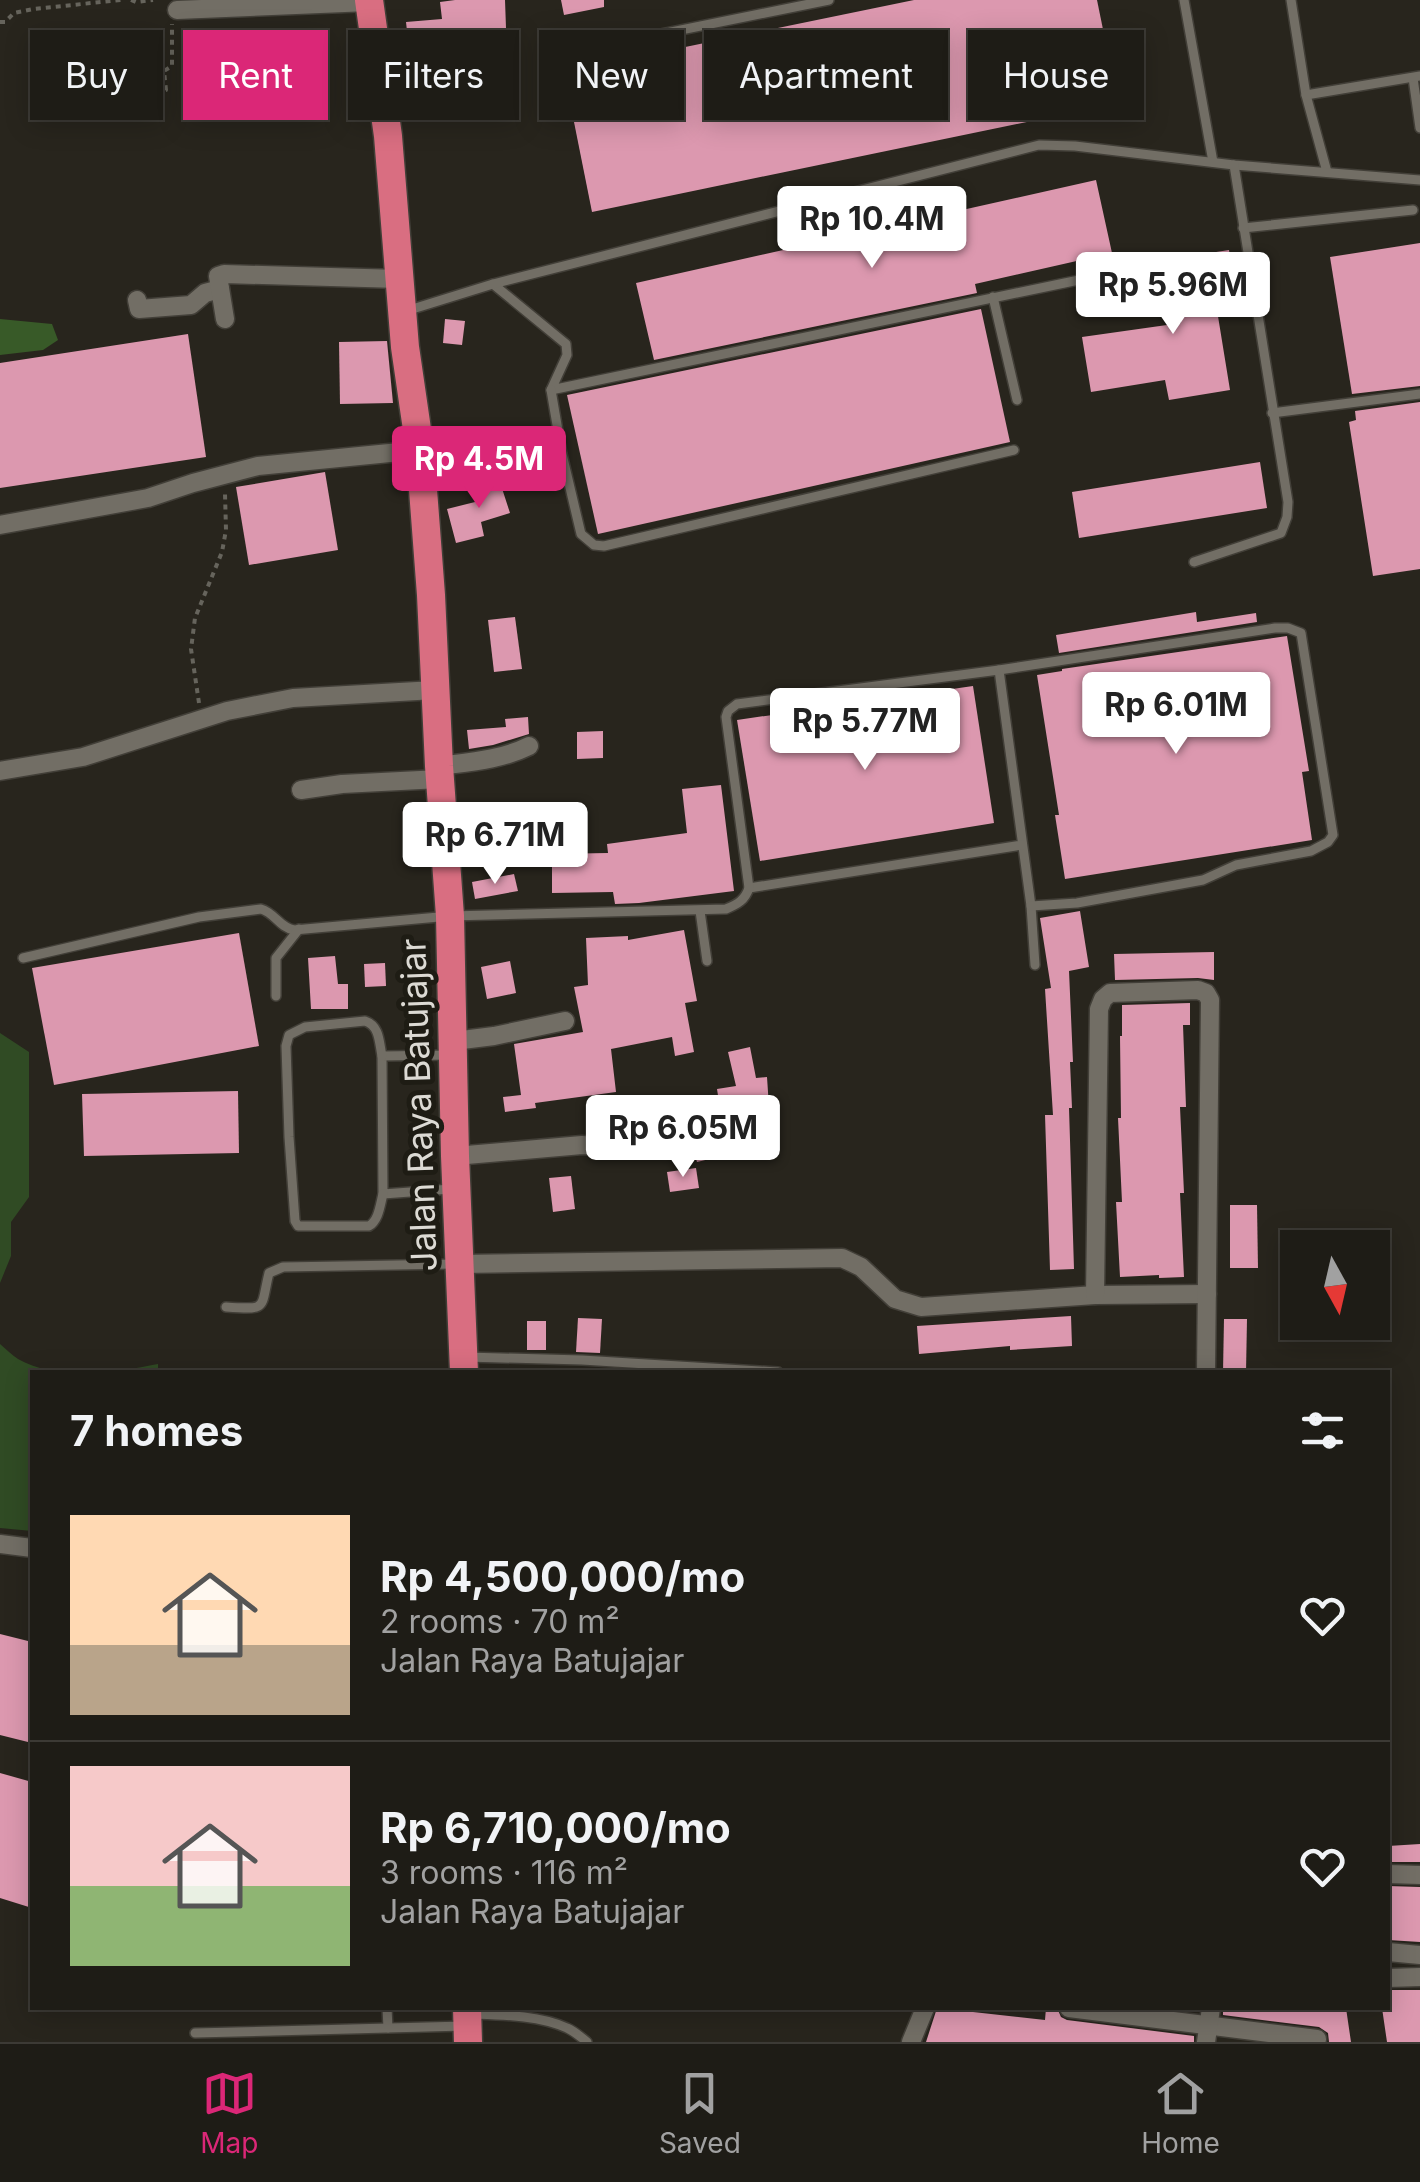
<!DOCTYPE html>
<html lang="en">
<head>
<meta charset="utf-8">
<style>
  body { margin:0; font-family:Inter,sans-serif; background:#2b2923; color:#f1f3f6; height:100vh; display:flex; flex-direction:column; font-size:38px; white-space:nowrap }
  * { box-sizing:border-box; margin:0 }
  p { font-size:32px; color:#a1a1a1 }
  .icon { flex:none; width:55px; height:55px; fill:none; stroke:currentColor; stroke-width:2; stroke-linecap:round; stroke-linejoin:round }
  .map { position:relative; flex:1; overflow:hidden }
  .sheet { position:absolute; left:30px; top:1370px; width:1360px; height:640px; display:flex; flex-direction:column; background:#1e1c16; border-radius:0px; box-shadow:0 5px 25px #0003,0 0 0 2px #3c3a35 }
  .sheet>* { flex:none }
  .hud { position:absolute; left:30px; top:30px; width:1360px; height:90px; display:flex; gap:20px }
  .needle { width:65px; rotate:172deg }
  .buttons { position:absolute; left:1280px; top:1230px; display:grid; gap:20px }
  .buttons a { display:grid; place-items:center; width:110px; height:110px; border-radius:0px; background:#1e1c16; box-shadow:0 5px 25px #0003,0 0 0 2px #3c3a35; font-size:50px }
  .price { position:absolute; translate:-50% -85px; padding:0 22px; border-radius:10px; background:#fff; color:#222; font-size:32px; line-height:65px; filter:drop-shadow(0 2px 5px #0008) }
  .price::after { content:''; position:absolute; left:50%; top:60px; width:30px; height:22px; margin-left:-15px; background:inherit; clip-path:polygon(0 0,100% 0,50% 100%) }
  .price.active { background:#db2777; color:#fff }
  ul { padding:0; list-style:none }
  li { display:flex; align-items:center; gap:30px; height:250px; padding:0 40px }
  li+li { border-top:2px solid #3c3a35 }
  li span { display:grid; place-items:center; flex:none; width:280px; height:200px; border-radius:0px; color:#555 }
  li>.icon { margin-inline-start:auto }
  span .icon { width:120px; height:120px; fill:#fffc; stroke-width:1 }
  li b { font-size:42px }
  h2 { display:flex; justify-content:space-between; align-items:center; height:120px; padding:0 40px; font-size:42px }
  .tag { padding:0 35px; border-radius:0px; background:#1e1c16; box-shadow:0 5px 25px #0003,0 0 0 2px #3c3a35; font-size:35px; line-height:90px }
  .tag.active { background:#db2777; color:#fff }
  .dock { display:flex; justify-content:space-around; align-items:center; height:140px; border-top:2px solid #3c3a35; background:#1e1c16; font-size:28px; color:#a1a1a1 }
  .dock a { display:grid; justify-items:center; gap:5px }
  .dock .active { color:#db2777 }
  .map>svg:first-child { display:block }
</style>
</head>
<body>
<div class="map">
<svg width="1420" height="2042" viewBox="0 0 1420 2042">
  <rect width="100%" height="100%" fill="#28251d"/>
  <!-- green -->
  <g fill="#304b24">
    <path d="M0,1033L29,1052V1197L11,1222V1256L0,1283Z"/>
    <path d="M0,1344C6,1349 12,1355 18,1359C56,1381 118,1372 158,1364V1372H32V1531L0,1528Z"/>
  </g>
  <!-- forest -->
  <path fill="#385a28" d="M0,319L52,324L58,340L43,350L0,355Z"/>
  <!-- building -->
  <g fill="#dc98af">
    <path d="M455,0H505L506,28L437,34L438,46H434L444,96L429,99L420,48L409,49L406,22L442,19L440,2Z"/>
    <path d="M561,0H604V7L564,15Z"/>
    <path d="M914,0H1097L1118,103L592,212L564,72Z"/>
    <path d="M477,100L479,118L445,122L443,105Z"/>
    <path d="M1096,180L1112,253L975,284L977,293L654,360L636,283Z"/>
    <path d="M1420,243V386L1352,394L1330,257Z"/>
    <path d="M1229,250L1237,300L1216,304L1230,390L1169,400L1165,380L1091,392L1082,337L1181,323L1171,259Z"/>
    <path d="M981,309L1010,442L598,534L567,395Z"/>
    <path d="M445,319L465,321L462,345L443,343Z"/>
    <path d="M188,334L206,457L0,488V363Z"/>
    <path d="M387,341L393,403L340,404L339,342Z"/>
    <path d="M1420,402V569L1373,576L1349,422L1356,420L1355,411Z"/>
    <path d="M469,433L475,457L456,462L450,437Z"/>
    <path d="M1260,462L1267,508L1079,538L1072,492Z"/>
    <path d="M325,472L338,550L249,565L236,487Z"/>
    <path d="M498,476L510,513L481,522L484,536L456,543L447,509L479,501L473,484Z"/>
    <path d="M1196,612L1197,622L1256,613L1257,622L1059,653L1056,635Z"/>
    <path d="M515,617L522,669L494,672L488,620Z"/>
    <path d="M1287,636L1309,771L1302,772L1312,840L1065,879L1055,815H1059L1037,675L1062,671V669Z"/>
    <path d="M973,686L994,823L760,861L737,720Z"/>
    <path d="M528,717L529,734L493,745L469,749L467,730L506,727L505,719Z"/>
    <path d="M603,731V758L577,759V732Z"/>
    <path d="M721,785L734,891L639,903L615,904L613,892L552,893V854L608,853L607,844L687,833L682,789Z"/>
    <path d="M504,809L505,828L481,830L479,812Z"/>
    <path d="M552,815L554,833L536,835L534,817Z"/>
    <path d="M514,874L518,891L475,899L472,882Z"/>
    <path d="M1080,911L1089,967L1069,971L1073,1062H1070L1072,1108H1069L1074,1269L1050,1270L1045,1115H1053L1045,989L1051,988L1040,918Z"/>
    <path d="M684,930L697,1001L685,1003L694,1052L675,1056L672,1037L611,1049L616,1092L535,1103L536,1108L505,1112L503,1097L521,1095L514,1044L583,1032L574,987L588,985L586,938L628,936V940Z"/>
    <path d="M239,933L259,1046L54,1085L32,968Z"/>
    <path d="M1214,952V980L1198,978L1115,980L1114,954Z"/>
    <path d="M335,956L338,984H348V1009H311L308,958Z"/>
    <path d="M510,961L516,993L487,999L481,967Z"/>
    <path d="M385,963L386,986L365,987L364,964Z"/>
    <path d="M1190,1003V1025H1183L1186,1107H1180L1184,1193H1180L1184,1277L1159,1278V1275L1120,1277L1116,1202H1122L1118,1118H1121L1120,1036H1122V1005Z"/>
    <path d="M750,1047L756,1078L767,1077L769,1107L747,1108L721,1115L717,1089L736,1086L728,1052Z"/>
    <path d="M238,1091L239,1153L84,1156L82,1094Z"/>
    <path d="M649,1097L652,1127L634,1129L630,1099Z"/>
    <path d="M722,1141L726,1155L697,1162L693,1149Z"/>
    <path d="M696,1168L699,1188L670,1192L667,1172Z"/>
    <path d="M571,1176L575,1209L553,1212L549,1178Z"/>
    <path d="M1230,1205H1257L1258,1268H1230Z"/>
    <path d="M1071,1316L1072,1346L1010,1350V1346L919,1354L917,1326Z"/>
    <path d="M578,1318L602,1319L600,1353L576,1352Z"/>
    <path d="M1224,1319H1247L1246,1372H1223Z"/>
    <rect x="527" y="1321" width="19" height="29"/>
    <path d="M0,1634L32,1642V1743L0,1735Z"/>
    <path d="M0,1773L32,1782V1908L0,1898Z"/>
    <path d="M1420,1844V1862H1388V1846Z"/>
    <path d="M1388,1886L1420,1887V1942L1388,1940Z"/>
    <path d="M1388,1990H1420V2042H1387L1382,2008H1388Z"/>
    <path d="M937,2008L1045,2020L1046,2008H1057L1061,2017L1067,2020L1194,2036V2042H926Z"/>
    <path d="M1223,2008H1346L1351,2042H1329L1328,2033L1319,2027L1223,2015Z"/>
  </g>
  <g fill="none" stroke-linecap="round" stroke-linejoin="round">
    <defs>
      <g id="service">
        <path d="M1184,0L1213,162"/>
        <path d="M1291,0L1306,95L1327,172"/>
        <path d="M607,45L829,0"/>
        <path d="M1413,78L1420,128"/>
        <path d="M1306,95L1420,76"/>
        <path d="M1243,228L1413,210"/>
        <path d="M493,284L566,344L567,355L551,390L1103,275"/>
        <path d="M993,297L1017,400"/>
        <path d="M406,311L493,284L1039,145L1075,146L1234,165L1420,180"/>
        <path d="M551,390L562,454L581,534L594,545L604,546L1014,450"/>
        <path d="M1272,413L1420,394"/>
        <path d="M1194,562L1281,533L1287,517L1288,502L1234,165"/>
        <path d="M999,670L1031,906L1035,965"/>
        <path d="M749,888L1022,845"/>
        <path d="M700,911L707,961"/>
        <path d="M23,958L199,917L261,909C275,913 279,927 294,930L450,916L726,909C738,904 745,900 749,888L726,717L728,711L737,704L999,670L1275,628H1288L1301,633L1333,835L1328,842L1311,851L1236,865L1203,880L1077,903L1031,906"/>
        <path d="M276,996V958L299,929"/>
        <path d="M450,1055L382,1056L383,1194L451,1189"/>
        <path d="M382,1056C379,1042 380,1026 365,1021L305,1027L289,1035L286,1046L289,1137L295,1221L298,1226H369C379,1220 380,1205 383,1194"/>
        <path d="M226,1307C269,1310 260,1309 269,1273L283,1267L455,1264"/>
        <path d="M466,1357L582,1360L778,1372"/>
        <path d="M387,2008L388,2028"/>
        <path d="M471,2014C501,2015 539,2015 567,2028C574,2031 581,2037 587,2042"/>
        <path d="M195,2033L465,2026"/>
      </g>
      <g id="minor">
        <path d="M177,10L369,2"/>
        <path d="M137,300L139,309L191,305L205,293L220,289"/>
        <path d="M225,319L218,276L224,274L399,279"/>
        <path d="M0,525L148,498L193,483L258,466L420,450"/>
        <path d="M439,766C469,762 501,760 529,746"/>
        <path d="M0,771L83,757L227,711L293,698L435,690"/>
        <path d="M301,790L342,784L440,779"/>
        <path d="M454,1041L494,1036L565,1021"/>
        <path d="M455,1156L582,1145L631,1149L660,1145L750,1120"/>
        <path d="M461,1264L842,1258L861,1267L895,1299L921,1307L1095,1295L1207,1294"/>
        <path d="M1095,1295L1099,1009L1103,999L1110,993L1198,990L1206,993L1210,1000L1206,1372"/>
        <path d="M0,1544L32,1548"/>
        <path d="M1388,1874L1420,1875"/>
        <path d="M1388,1952L1420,1955"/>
        <path d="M1388,1978L1420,1977"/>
        <path d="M1069,2008L1317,2039"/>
        <path d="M911,2042L925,2008"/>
        <path d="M1206,2042L1211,2008"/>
      </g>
      <g id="trunk">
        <path d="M369,0L388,136L405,347L420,450L431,595L439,766L450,916L455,1156L464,1372"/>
        <path d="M467,2008L468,2042"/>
      </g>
    </defs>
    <!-- service casing -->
    <use href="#service" stroke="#423f38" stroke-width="12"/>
    <!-- minor casing -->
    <use href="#minor" stroke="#423f38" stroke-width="21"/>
    <!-- trunk casing -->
    <use href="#trunk" stroke="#423f38" stroke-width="31"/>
    <!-- path -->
    <g stroke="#66645c" stroke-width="4" stroke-dasharray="5 5" stroke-linecap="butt">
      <path d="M131,0L136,2L153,0"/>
      <path d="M0,22H5L14,13L33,9L121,0"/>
      <path d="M38,114L166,90L164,71L172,66V24"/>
      <path d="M199,703L191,649L195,618L222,552L226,530L225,494"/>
    </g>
    <!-- service -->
    <use href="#service" stroke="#726e65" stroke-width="9"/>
    <!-- minor -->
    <use href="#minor" stroke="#726e65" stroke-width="18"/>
    <!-- trunk -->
    <use href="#trunk" stroke="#d96e81" stroke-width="28"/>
  </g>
  <g text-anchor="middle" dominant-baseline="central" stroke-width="10" stroke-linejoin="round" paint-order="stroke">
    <!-- street labels -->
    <g font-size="35" fill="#dcdad4" stroke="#1e1c14">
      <text transform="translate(418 1105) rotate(-92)">Jalan Raya Batujajar</text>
    </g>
  </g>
</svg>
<div class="buttons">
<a><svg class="needle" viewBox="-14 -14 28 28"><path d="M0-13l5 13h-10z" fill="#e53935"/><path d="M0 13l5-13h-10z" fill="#a1a1a1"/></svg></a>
</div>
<b class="price" style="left:872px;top:271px">Rp 10.4M</b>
<b class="price" style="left:1173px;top:337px">Rp 5.96M</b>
<b class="price active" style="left:479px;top:511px">Rp 4.5M</b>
<b class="price" style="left:1176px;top:757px">Rp 6.01M</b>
<b class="price" style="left:865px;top:773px">Rp 5.77M</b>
<b class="price" style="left:495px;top:887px">Rp 6.71M</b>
<b class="price" style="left:683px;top:1180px">Rp 6.05M</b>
<div class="hud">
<a class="tag">Buy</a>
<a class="tag active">Rent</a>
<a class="tag">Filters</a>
<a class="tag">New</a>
<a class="tag">Apartment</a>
<a class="tag">House</a>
</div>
<section class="sheet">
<h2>7 homes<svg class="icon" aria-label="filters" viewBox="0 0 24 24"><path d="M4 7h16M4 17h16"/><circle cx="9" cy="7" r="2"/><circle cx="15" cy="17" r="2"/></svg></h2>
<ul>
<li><span style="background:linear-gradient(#ffd9b3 65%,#b9a48a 0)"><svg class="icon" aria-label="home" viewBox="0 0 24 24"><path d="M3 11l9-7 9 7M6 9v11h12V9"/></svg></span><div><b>Rp 4,500,000/mo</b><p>2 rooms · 70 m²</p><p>Jalan Raya Batujajar</p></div><svg class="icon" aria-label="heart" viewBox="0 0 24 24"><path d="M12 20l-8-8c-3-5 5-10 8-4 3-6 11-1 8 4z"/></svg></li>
<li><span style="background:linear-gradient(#f6c9c9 60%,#8fb573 0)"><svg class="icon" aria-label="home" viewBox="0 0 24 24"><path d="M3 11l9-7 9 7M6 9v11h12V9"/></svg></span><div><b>Rp 6,710,000/mo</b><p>3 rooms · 116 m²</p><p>Jalan Raya Batujajar</p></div><svg class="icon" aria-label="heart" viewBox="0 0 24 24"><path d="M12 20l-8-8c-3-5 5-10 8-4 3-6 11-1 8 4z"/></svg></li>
</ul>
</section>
</div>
<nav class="dock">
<a class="active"><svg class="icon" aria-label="map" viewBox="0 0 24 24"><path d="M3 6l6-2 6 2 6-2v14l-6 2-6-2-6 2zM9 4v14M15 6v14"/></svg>Map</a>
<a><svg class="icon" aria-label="saved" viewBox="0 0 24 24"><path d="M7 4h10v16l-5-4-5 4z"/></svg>Saved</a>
<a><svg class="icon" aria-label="home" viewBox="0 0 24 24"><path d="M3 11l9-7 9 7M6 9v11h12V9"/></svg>Home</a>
</nav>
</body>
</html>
